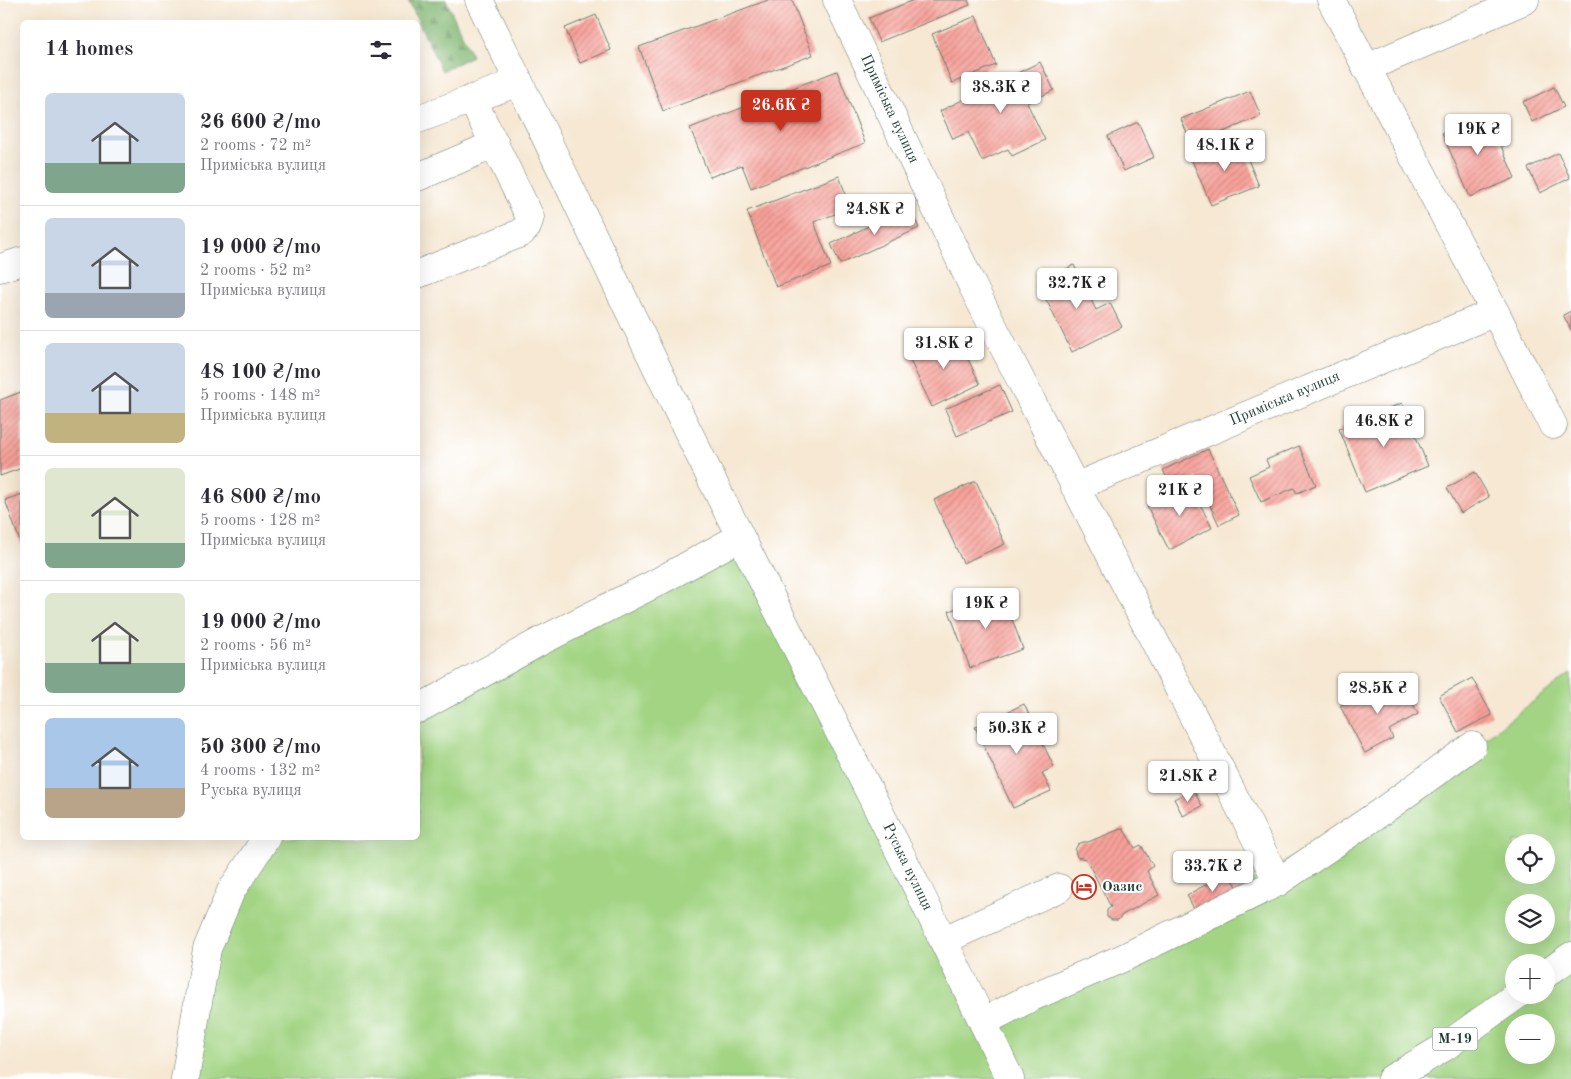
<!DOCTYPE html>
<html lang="en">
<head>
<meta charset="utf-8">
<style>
  body { margin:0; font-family:"Old Standard TT",serif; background:#f2f2f3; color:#2b2b33; height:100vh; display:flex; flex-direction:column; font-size:19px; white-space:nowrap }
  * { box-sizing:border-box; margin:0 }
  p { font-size:16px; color:#7c7c81 }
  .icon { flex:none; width:28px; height:28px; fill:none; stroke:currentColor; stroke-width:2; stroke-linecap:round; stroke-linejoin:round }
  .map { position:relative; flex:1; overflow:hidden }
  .drawer { position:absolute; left:20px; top:20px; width:400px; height:820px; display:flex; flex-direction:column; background:#fff; border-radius:8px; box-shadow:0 5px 20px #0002 }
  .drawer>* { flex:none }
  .buttons { position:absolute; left:1505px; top:834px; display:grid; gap:10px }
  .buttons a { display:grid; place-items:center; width:50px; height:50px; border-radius:50%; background:#fff; box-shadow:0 5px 20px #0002; font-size:25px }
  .price { position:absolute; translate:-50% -42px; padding:0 11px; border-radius:5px; background:#fff; color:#222; font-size:16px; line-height:32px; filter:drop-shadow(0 1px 2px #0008) }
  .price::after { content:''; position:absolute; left:50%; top:30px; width:15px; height:11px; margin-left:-8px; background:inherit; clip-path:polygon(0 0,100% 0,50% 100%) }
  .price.current { background:#c8321e; color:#fff }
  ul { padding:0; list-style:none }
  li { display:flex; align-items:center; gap:15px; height:125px; padding:0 25px }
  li+li { border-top:1px solid #e1e1e2 }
  li span { display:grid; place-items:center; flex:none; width:140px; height:100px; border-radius:8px; color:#555 }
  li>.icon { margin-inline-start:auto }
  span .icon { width:60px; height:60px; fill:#fffc; stroke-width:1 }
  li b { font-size:21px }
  h2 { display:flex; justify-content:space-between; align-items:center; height:60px; padding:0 25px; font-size:21px }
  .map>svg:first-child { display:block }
</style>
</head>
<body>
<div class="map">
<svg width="1571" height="1079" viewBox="0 0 1571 1079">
  <defs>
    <pattern id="forest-firs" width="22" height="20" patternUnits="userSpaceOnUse" patternTransform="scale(1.25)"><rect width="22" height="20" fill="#81b671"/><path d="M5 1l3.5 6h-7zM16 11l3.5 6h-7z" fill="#69955e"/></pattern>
    <pattern id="building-hatch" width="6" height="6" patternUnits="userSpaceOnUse" patternTransform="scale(1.25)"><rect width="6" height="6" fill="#f9a29b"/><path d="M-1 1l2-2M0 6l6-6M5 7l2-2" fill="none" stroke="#c9857f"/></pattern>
  </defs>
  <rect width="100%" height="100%" fill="#fff"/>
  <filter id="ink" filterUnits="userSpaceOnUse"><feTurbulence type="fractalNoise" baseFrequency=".02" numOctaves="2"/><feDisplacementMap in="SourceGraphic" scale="10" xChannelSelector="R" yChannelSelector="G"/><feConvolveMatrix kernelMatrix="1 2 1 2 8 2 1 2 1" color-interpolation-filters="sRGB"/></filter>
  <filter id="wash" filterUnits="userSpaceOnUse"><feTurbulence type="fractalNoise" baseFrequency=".0096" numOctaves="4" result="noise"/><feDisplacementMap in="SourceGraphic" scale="20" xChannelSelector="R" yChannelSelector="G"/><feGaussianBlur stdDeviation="1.12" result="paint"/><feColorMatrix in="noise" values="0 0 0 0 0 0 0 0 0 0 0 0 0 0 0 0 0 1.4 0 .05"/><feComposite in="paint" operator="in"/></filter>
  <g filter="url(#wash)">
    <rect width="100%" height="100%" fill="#f6e8d3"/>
    <!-- green -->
    <path fill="#a2d483" stroke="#60885c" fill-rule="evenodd" d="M743,529L996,1023L1123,958L1458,759L1571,673V1079H181L197,965L262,838H418V699ZM1514,842H1546V875H1514ZM1514,902H1546V935H1514ZM1514,962H1546V995H1514ZM1514,1022H1546V1055H1514Z"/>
    <!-- forest -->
    <path fill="url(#forest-firs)" stroke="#507a52" d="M408,0H446L472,56L442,71Z"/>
    <g id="blocks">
      <!-- building -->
      <g fill="url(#building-hatch)">
        <path d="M768,0H792L813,55L663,111L639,47Z"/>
        <path d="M914,0H968L970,5L879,42L869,18Z"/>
        <path d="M596,15L611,50L580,63L565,28Z"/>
        <path d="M976,16L996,65L952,83L932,34Z"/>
        <path d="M1040,62L1054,90L1027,103L1045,140L1012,156L1008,149L982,161L968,132L953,139L940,111Z"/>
        <path d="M837,71L865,143L751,188L742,165L710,177L690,128Z"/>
        <path d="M1554,87L1564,107L1532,122L1523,102Z"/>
        <path d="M1250,91L1261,116L1192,145L1181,119Z"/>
        <path d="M1487,114L1515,178L1470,197L1442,133Z"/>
        <path d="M1138,122L1154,157L1124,171L1108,136Z"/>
        <path d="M1239,138L1259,186L1211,205L1191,158Z"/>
        <path d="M1558,153L1570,178L1540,193L1528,168Z"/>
        <path d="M839,176L851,208L814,222L831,266L776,287L747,211Z"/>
        <path d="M909,207L919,228L840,264L831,244Z"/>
        <path d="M1074,265L1096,310L1110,303L1122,327L1072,352L1038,283Z"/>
        <path d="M1571,311V330L1563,315Z"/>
        <path d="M956,334L980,384L932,407L908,356Z"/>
        <path d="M1000,385L1012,412L957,436L945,409Z"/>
        <path d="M21,392L22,397V468L0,476V400Z"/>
        <path d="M1402,403L1428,466L1365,492L1339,429Z"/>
        <path d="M1299,446L1316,485L1297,493L1294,488L1261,502L1249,476L1269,467L1266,460Z"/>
        <path d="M1208,449L1239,515L1219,525L1197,477L1172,489L1163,470Z"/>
        <path d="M1475,472L1489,497L1461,513L1447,488Z"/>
        <path d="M976,481L1005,544L963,563L934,500Z"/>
        <path d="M1190,484L1212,528L1169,550L1147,506Z"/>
        <path d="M22,494V547L5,500Z"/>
        <path d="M1002,592L1023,649L970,668L949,611Z"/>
        <path d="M1472,678L1492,715L1458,732L1439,696Z"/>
        <path d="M1381,684L1386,695L1404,686L1418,714L1389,730L1393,738L1365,753L1340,706Z"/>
        <path d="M1024,704L1054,767L1042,773L1051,791L1013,808L975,727Z"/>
        <path d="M1193,789L1202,806L1183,816L1174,799Z"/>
        <path d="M1123,828L1135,848L1141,845L1153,866L1147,871L1159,895L1122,915L1118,920H1112L1107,917V910L1111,907L1086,859L1077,857L1075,850L1078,844L1083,842H1088Z"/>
        <path d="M1229,872L1240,892L1197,915L1187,895Z"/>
      </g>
    </g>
  </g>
  <g filter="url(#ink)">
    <use href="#blocks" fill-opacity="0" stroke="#6a796c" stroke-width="1"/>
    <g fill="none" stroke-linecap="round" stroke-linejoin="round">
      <defs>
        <g id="minor">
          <path d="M837,0L973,287L1278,882"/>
          <path d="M1331,0L1495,312L1553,425"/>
          <path d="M1366,68L1525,0"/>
          <path d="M418,119L519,82"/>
          <path d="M418,177L495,144"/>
          <path d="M0,268L22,261"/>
          <path d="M418,274L521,233L527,227L530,217L472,99"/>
          <path d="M1075,487L1495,312"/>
          <path d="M944,940L1059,888"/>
          <path d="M983,1022L1030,998L1123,958L1278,882L1381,812L1472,746"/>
        </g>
        <path id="major" d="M479,0C567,179 651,360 741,538C832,718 924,897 1010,1079"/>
        <g id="highway">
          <path d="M418,709L541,641L654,584L740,537"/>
          <path d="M1546,974L1571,956"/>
          <path d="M185,1079L207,949L231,891L266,838"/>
          <path d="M1391,1079L1443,1048L1517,995"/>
        </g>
      </defs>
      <!-- minor casing -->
      <use href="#minor" stroke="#6a796c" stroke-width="29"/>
      <!-- major casing -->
      <use href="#major" stroke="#6a796c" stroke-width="29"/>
      <!-- highway casing -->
      <use href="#highway" stroke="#6a796c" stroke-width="29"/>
      <!-- minor -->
      <use href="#minor" stroke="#fff" stroke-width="28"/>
      <!-- major -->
      <use href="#major" stroke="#fff" stroke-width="28"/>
      <!-- highway -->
      <use href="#highway" stroke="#fff" stroke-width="28"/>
    </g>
  </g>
  <!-- icons -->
  <defs>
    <symbol id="hotel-ring" viewBox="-11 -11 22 22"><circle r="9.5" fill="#fff" stroke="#c8321e" stroke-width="1.5"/><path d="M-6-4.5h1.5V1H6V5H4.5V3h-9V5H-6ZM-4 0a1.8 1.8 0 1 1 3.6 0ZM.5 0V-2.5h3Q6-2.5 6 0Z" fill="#c8321e"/></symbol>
  </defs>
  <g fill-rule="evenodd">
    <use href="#hotel-ring" x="1070" y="873" width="28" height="28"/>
  </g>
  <g text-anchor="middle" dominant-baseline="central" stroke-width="4" stroke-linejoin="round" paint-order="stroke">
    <!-- shield labels -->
    <rect fill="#fff" stroke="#627771" stroke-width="1" x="1432.5" y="1027.5" width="45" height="23" rx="4"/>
    <g font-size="14" font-weight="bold" fill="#1f3d34">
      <text x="1455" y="1039">М-19</text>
    </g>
    <!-- street labels -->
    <g font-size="15" fill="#1f3d34" stroke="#fff">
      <text transform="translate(889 109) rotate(65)">Приміська вулиця</text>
      <text transform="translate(1285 399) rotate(-23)">Приміська вулиця</text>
      <text transform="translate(907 867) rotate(64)">Руська вулиця</text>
    </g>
    <!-- poi labels -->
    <g font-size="15" font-weight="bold" fill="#1f3d34" stroke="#fff" text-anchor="start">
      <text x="1102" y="887">Оазис</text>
    </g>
  </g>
</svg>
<div class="buttons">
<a><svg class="icon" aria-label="locate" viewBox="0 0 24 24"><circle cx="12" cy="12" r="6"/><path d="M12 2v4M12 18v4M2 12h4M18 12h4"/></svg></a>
<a><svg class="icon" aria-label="layers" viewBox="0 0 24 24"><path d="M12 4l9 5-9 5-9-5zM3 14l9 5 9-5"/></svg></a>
<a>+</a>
<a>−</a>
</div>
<b class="price" style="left:1001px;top:114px">38.3K ₴</b>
<b class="price current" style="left:781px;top:132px">26.6K ₴</b>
<b class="price" style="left:1478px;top:156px">19K ₴</b>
<b class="price" style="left:1225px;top:172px">48.1K ₴</b>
<b class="price" style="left:875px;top:236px">24.8K ₴</b>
<b class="price" style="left:1077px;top:310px">32.7K ₴</b>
<b class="price" style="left:944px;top:370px">31.8K ₴</b>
<b class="price" style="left:1384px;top:448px">46.8K ₴</b>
<b class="price" style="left:1180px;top:517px">21K ₴</b>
<b class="price" style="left:986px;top:630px">19K ₴</b>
<b class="price" style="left:1378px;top:715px">28.5K ₴</b>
<b class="price" style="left:1017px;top:755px">50.3K ₴</b>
<b class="price" style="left:1188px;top:803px">21.8K ₴</b>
<b class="price" style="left:1213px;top:893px">33.7K ₴</b>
<section class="drawer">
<h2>14 homes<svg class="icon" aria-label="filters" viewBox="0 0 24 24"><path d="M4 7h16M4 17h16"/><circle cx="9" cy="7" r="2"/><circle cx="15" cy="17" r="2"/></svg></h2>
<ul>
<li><span style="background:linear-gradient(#c9d6e8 70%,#7fa58c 0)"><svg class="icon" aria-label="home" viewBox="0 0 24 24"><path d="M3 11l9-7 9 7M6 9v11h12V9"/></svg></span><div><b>26 600 ₴/mo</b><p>2 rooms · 72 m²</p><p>Приміська вулиця</p></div></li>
<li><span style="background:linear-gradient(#c9d6e8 75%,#9aa5b1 0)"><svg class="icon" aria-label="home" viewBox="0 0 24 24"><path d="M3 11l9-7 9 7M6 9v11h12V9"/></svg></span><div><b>19 000 ₴/mo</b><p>2 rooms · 52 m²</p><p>Приміська вулиця</p></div></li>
<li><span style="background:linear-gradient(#c9d6e8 70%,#c2b280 0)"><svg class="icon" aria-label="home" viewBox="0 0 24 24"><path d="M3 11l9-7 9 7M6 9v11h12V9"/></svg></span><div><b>48 100 ₴/mo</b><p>5 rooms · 148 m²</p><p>Приміська вулиця</p></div></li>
<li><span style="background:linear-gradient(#dfe7d0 75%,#7fa58c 0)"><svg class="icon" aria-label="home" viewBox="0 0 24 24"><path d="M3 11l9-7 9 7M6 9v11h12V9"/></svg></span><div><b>46 800 ₴/mo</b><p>5 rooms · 128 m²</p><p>Приміська вулиця</p></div></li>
<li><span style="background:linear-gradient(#dfe7d0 70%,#7fa58c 0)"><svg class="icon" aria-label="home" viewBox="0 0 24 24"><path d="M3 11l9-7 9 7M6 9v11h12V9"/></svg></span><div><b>19 000 ₴/mo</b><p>2 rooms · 56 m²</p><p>Приміська вулиця</p></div></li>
<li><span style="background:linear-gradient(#a9c7e8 70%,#b9a48a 0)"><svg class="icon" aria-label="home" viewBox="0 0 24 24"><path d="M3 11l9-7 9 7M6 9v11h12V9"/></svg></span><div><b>50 300 ₴/mo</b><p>4 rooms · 132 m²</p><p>Руська вулиця</p></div></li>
</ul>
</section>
</div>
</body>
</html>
